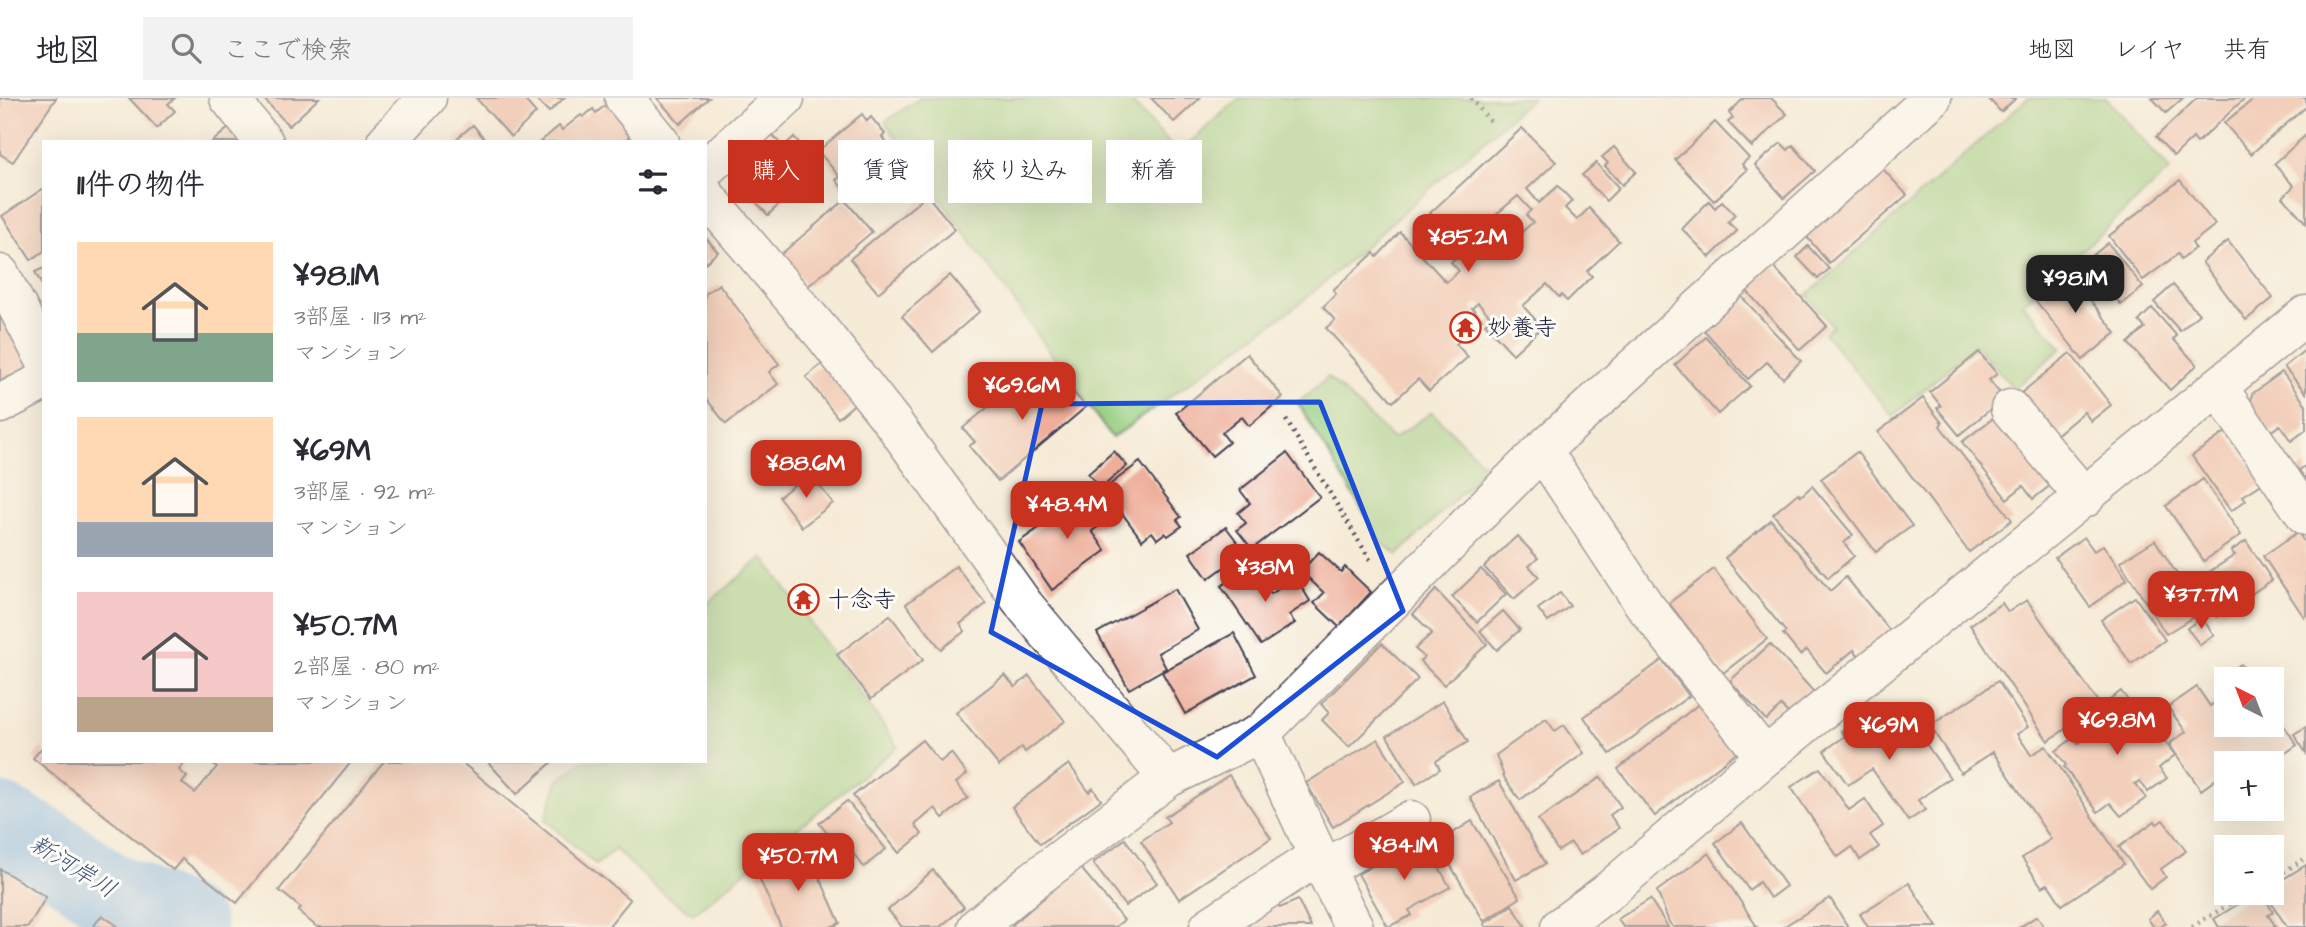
<!DOCTYPE html>
<html lang="ja">
<head>
<meta charset="utf-8">
<style>
  body { margin:0; font-family:"Architects Daughter","Klee One",sans-serif; background:#f2f2f3; color:#2b2b33; height:100vh; display:flex; flex-direction:column; font-size:26px; white-space:nowrap }
  * { box-sizing:border-box; margin:0 }
  p { font-size:23px; color:#7c7c81 }
  .icon { flex:none; width:38px; height:38px; fill:none; stroke:currentColor; stroke-width:2; stroke-linecap:round; stroke-linejoin:round }
  .map { position:relative; flex:1; overflow:hidden }
  .panel { position:absolute; left:42px; top:42px; width:665px; height:623px; display:flex; flex-direction:column; background:#fff; border-radius:0px; box-shadow:0 7px 28px #0002 }
  .panel>* { flex:none }
  .hud { position:absolute; left:728px; top:42px; width:665px; height:63px; display:flex; gap:14px }
  .needle { width:46px; rotate:318deg }
  .tools { position:absolute; left:2214px; top:569px; display:grid; gap:14px }
  .tools a { display:grid; place-items:center; width:70px; height:70px; border-radius:0px; background:#fff; box-shadow:0 7px 28px #0002; font-size:35px }
  .price { position:absolute; translate:-50% -60px; padding:0 16px; border-radius:14px; background:#c8321e; color:#fff; font-size:23px; line-height:46px; filter:drop-shadow(0 2px 4px #0008) }
  .price::after { content:''; position:absolute; left:50%; top:42px; width:21px; height:16px; margin-left:-10px; background:inherit; clip-path:polygon(0 0,100% 0,50% 100%) }
  .price.selected { background:#222; color:#fff }
  ul { padding:0; list-style:none }
  li { display:flex; align-items:center; gap:21px; height:175px; padding:0 35px }
  li span { display:grid; place-items:center; flex:none; width:196px; height:140px; border-radius:0px; color:#555 }
  li>.icon { margin-inline-start:auto }
  span .icon { width:84px; height:84px; fill:#fffc; stroke-width:1 }
  li b { font-size:30px }
  h2 { display:flex; justify-content:space-between; align-items:center; height:84px; padding:0 35px; font-size:30px }
  .tag { padding:0 24px; border-radius:0px; background:#fff; box-shadow:0 7px 28px #0002; font-size:24px; line-height:63px }
  .tag.selected { background:#c8321e; color:#fff }
  header { display:flex; align-items:center; gap:42px; box-sizing:border-box; height:98px; padding:0 35px; background:#fff; border-bottom:2px solid #e1e1e2 }
  header strong { font-size:33px }
  nav { display:flex; gap:38px; margin-inline-start:auto; font-size:24px }
  .search { width:490px; height:63px; background:#f2f2f3; display:flex; align-items:center; gap:18px; box-sizing:border-box; padding:0 24px; border-radius:0px; color:#7c7c81; font-size:26px }
  .map>svg:first-child { display:block }
</style>
</head>
<body>
<header>
<strong>地図</strong>
<div class="search"><svg class="icon" aria-label="search" viewBox="0 0 24 24"><circle cx="10" cy="10" r="6"/><path d="M15 15l6 6"/></svg>ここで検索</div>
<nav><a>地図</a><a>レイヤ</a><a>共有</a></nav>
</header>
<div class="map">
<svg width="2306" height="829" viewBox="0 0 2306 829">
  <rect width="100%" height="100%" fill="#fdfcf7"/>
  <filter id="ink" filterUnits="userSpaceOnUse"><feTurbulence type="fractalNoise" baseFrequency=".0143" numOctaves="2"/><feDisplacementMap in="SourceGraphic" scale="14" xChannelSelector="R" yChannelSelector="G"/><feConvolveMatrix kernelMatrix="1 2 1 2 8 2 1 2 1" color-interpolation-filters="sRGB"/></filter>
  <filter id="wash" filterUnits="userSpaceOnUse"><feTurbulence type="fractalNoise" baseFrequency=".00686" numOctaves="4" result="noise"/><feDisplacementMap in="SourceGraphic" scale="28" xChannelSelector="R" yChannelSelector="G"/><feGaussianBlur stdDeviation="1.57" result="paint"/><feColorMatrix in="noise" values="0 0 0 0 0 0 0 0 0 0 0 0 0 0 0 0 0 1.4 0 .05"/><feComposite in="paint" operator="in"/></filter>
  <g filter="url(#wash)">
    <rect width="100%" height="100%" fill="#f6ebd7"/>
    <!-- green -->
    <g fill="#99cf81" stroke="#5e785e" stroke-width="2">
      <path d="M920,0H1128L1178,55L1239,0H1532L1302,204L1112,340L885,24Z"/>
      <path d="M2028,0H2106L2170,72L2023,206L2062,250L2014,291L1976,247L1893,318L1824,235L1832,227L1807,197Z"/>
      <path d="M1328,279L1393,341L1432,314L1487,370L1398,457L1383,446L1298,305Z"/>
      <path d="M763,459L898,648L693,816L656,790L615,751L596,767L545,722L558,683L583,663H705V508Z"/>
    </g>
    <g fill="none" stroke-linecap="round" stroke-linejoin="round">
      <!-- river -->
      <path stroke="#7bb6ec" stroke-width="80" d="M0,725L47,751L107,793L186,829"/>
    </g>
    <g id="blocks">
      <!-- building -->
      <g fill="#eeae99" fill-rule="evenodd">
        <path d="M0,0H56L13,64L0,56Z"/>
        <path d="M129,0H175L168,6L175,13L157,30Z"/>
        <path d="M263,0H319L289,28Z"/>
        <path d="M476,0H523L536,15L511,39Z"/>
        <path d="M535,0H564L549,14Z"/>
        <path d="M657,0H709L680,26Z"/>
        <path d="M1151,0H1200L1174,24Z"/>
        <path d="M1744,0H1771L1787,16L1752,49L1728,24L1733,20L1729,15Z"/>
        <path d="M1988,0H2016L2001,14Z"/>
        <path d="M2152,0H2183L2166,15Z"/>
        <path d="M2197,0H2245L2197,45L2193,40L2174,58L2156,39Z"/>
        <path d="M2255,0H2306V9L2251,56L2224,25Z"/>
        <path d="M608,5L628,29L625,32L630,39L624,44H540L559,28L562,32L581,17L583,19L593,11L596,15Z"/>
        <path d="M862,16L867,23L871,19L885,36L882,39L900,61L852,102L836,82L840,79L818,53Z"/>
        <path d="M1715,24L1749,60L1742,66L1747,72L1714,103L1675,62Z"/>
        <path d="M473,27L487,44H457L455,42Z"/>
        <path d="M230,29L243,44H212Z"/>
        <path d="M1522,30L1556,64L1527,91L1539,105L1558,88L1572,103L1565,110L1577,122L1589,110L1619,143L1587,173L1592,178L1567,203L1561,197L1559,199L1547,186L1523,208L1542,229L1513,256L1485,226L1492,220L1478,205L1472,210L1482,221L1456,246L1468,259L1429,293L1418,281L1393,304L1326,230L1335,222L1323,209L1336,196L1333,192L1374,155L1377,159L1400,134L1446,184L1459,173L1451,164L1477,141L1472,128L1454,143L1430,115ZM1518,98L1531,112L1526,117L1533,124L1505,149L1491,132L1487,124Z"/>
        <path d="M771,35L783,49L794,39L820,68L768,117L729,75Z"/>
        <path d="M2306,37V125L2283,99L2294,88L2274,66Z"/>
        <path d="M1781,45L1788,52L1793,47L1815,73L1784,100L1755,67Z"/>
        <path d="M1614,49L1636,74L1622,87L1605,68L1608,65L1602,59Z"/>
        <path d="M1596,65L1619,90L1606,103L1582,77Z"/>
        <path d="M1882,70L1907,97L1829,165L1806,138Z"/>
        <path d="M2180,82L2215,127L2192,145L2195,150L2181,161L2178,156L2143,182L2109,138Z"/>
        <path d="M44,90V153L31,162L2,118Z"/>
        <path d="M927,97L955,131L878,195L850,161Z"/>
        <path d="M845,102L872,134L807,189L780,157Z"/>
        <path d="M1709,103L1715,110L1722,103L1735,117L1728,124L1737,133L1710,159L1682,131Z"/>
        <path d="M705,139L718,154L705,165Z"/>
        <path d="M2228,143L2273,200L2246,222L2202,164Z"/>
        <path d="M2108,145L2143,189L2121,207L2085,164Z"/>
        <path d="M1808,148L1829,171L1818,181L1797,159Z"/>
        <path d="M1772,167L1827,228L1800,252L1745,191Z"/>
        <path d="M44,170V191L35,174Z"/>
        <path d="M2066,171L2116,235L2083,262L2036,203L2046,195L2042,190Z"/>
        <path d="M950,177L980,213L933,254L902,218Z"/>
        <path d="M719,186L779,266L769,274L778,286L726,326L705,299V196Z"/>
        <path d="M2173,187L2199,216L2180,233L2154,204Z"/>
        <path d="M1740,197L1801,263L1783,280L1767,264L1748,281L1703,231Z"/>
        <path d="M0,203L30,270L0,283Z"/>
        <path d="M2152,210L2177,238L2173,241L2197,267L2170,292L2128,245L2145,230L2139,223Z"/>
        <path d="M1706,239L1750,288L1718,316L1675,267Z"/>
        <path d="M2306,251V295L2284,269Z"/>
        <path d="M1979,254L1997,276L1989,282L2004,300L1959,337L1937,310L1941,308L1930,294Z"/>
        <path d="M2070,255L2111,307L2091,323L2084,314L2054,339L2020,296Z"/>
        <path d="M1247,256L1283,299L1249,328L1242,319L1222,335L1229,344L1212,358L1176,315Z"/>
        <path d="M827,262L858,303L838,320L806,279Z"/>
        <path d="M1055,273L1086,309L998,383L969,348L975,344L963,330L1028,275L1038,287Z"/>
        <path d="M2282,274L2306,307V332L2291,343L2280,327L2270,334L2251,308L2252,296Z"/>
        <path d="M1923,300L1942,325L1940,328L2012,422L1969,454L1878,334Z"/>
        <path d="M2004,312L2057,382L2033,401L2023,388L2007,401L1962,344Z"/>
        <path d="M2226,334L2263,385L2243,398L2246,402L2231,413L2192,358Z"/>
        <path d="M1114,353L1127,368L1101,390L1088,376Z"/>
        <path d="M1857,354L1912,428L1876,454L1821,381Z"/>
        <path d="M1287,355L1320,399L1252,451L1237,432L1246,425L1238,415L1250,405L1240,392Z"/>
        <path d="M1140,364L1181,419L1177,422L1182,428L1168,438L1165,435L1157,441L1152,434L1142,442L1104,391Z"/>
        <path d="M2306,368V382L2299,372Z"/>
        <path d="M809,375L833,405L802,429L779,399Z"/>
        <path d="M2203,381L2241,437L2204,463L2166,408Z"/>
        <path d="M1812,388L1853,437L1844,445L1854,458L1828,480L1773,416L1798,395L1801,398Z"/>
        <path d="M1090,394L1110,421L1092,433L1106,453L1052,492L1019,444Z"/>
        <path d="M1771,422L1830,493L1846,479L1891,534L1860,559L1854,552L1826,575L1807,552L1800,557L1783,536L1786,534L1725,460Z"/>
        <path d="M1226,429L1245,454L1208,481L1190,455Z"/>
        <path d="M2298,434L2306,447V517L2304,519L2263,458Z"/>
        <path d="M1517,438L1538,460L1529,468L1539,479L1514,501L1484,469Z"/>
        <path d="M2084,439L2094,453L2103,447L2127,481L2090,509L2055,460Z"/>
        <path d="M2155,442L2201,514L2166,536L2120,464Z"/>
        <path d="M2246,443L2272,482L2217,519L2194,484L2235,457L2231,453Z"/>
        <path d="M1319,454L1341,474L1345,469L1371,494L1339,529L1314,505L1324,495L1301,473Z"/>
        <path d="M956,468L986,506L960,526L965,533L941,551L906,506Z"/>
        <path d="M1252,468L1271,496L1296,480L1310,503L1289,517L1295,525L1261,547L1221,488Z"/>
        <path d="M1481,471L1506,496L1477,524L1452,499Z"/>
        <path d="M1714,471L1767,541L1723,575L1669,505Z"/>
        <path d="M1175,491L1198,532L1158,555L1166,570L1129,591L1097,535Z"/>
        <path d="M1436,492L1487,546L1444,587L1420,563L1424,559L1415,551L1432,535L1413,516Z"/>
        <path d="M1560,495L1570,508L1548,524L1538,511Z"/>
        <path d="M2135,499L2165,542L2131,566L2101,522Z"/>
        <path d="M2027,502L2100,607L2048,643L1970,527L2002,505L2008,514Z"/>
        <path d="M1503,513L1520,532L1497,552L1480,533Z"/>
        <path d="M890,517L923,562L871,601L837,557Z"/>
        <path d="M2202,520L2214,537L2200,547L2187,530Z"/>
        <path d="M1234,535L1256,577L1185,616L1162,574Z"/>
        <path d="M1382,545L1418,581L1349,649L1322,622L1329,615L1321,606Z"/>
        <path d="M1770,546L1814,594L1790,617L1781,608L1766,622L1730,583Z"/>
        <path d="M1662,562L1689,598L1610,656L1584,619Z"/>
        <path d="M2241,566L2252,581H2226V596L2216,583Z"/>
        <path d="M1005,577L1015,589L1029,578L1065,623L1025,654L1022,649L999,668L956,615Z"/>
        <path d="M1998,583L2028,629L2017,636L2031,657L2046,648L2124,766L2062,807L2048,786L2042,789L2022,760L2051,741L1993,654L1961,675L1930,628Z"/>
        <path d="M2197,589L2210,608L2226,597V626H2272V610L2297,647L2274,663L2268,655L2253,665H2249L2246,660L2239,665H2226V674L2201,692L2169,646L2186,634L2168,609Z"/>
        <path d="M2121,593L2133,609L2137,607L2175,657L2159,670L2167,680L2148,694L2140,683L2135,686L2146,700L2121,718L2110,705L2098,714L2064,669L2066,667L2056,653L2073,640L2078,646L2101,628L2092,616Z"/>
        <path d="M1705,601L1743,649L1655,718L1618,671Z"/>
        <path d="M1443,603L1468,644L1436,663L1440,671L1416,686L1387,638Z"/>
        <path d="M1872,611L1881,626L1878,628L1888,642L1912,626L1950,680L1918,702L1925,712L1908,723L1872,671L1848,687L1824,653L1845,638L1841,633Z"/>
        <path d="M1546,621L1555,633L1564,627L1584,655L1520,702L1505,681L1496,657Z"/>
        <path d="M2306,629V655L2294,636Z"/>
        <path d="M1378,641L1405,684L1333,729L1306,685Z"/>
        <path d="M922,642L940,664L951,655L967,676L956,685L968,700L943,720L935,710L915,727L922,736L899,755L853,698Z"/>
        <path d="M44,647V663H179L183,667L179,672L187,679L182,685L195,695L217,669L209,663H352L237,805L182,761L173,772L33,660Z"/>
        <path d="M384,663H460L630,802L608,829H317L298,813L301,810L279,792Z"/>
        <path d="M487,663H550L551,665L517,696Z"/>
        <path d="M1069,666L1089,694L1093,690L1101,702L1040,746L1012,709Z"/>
        <path d="M1820,670L1849,712L1865,701L1883,728L1870,737L1879,749L1860,762L1852,749L1838,759L1791,689Z"/>
        <path d="M1229,677L1271,740L1179,801L1141,743L1169,724L1165,719Z"/>
        <path d="M1601,679L1621,709L1610,717L1619,730L1580,757L1571,745L1558,753L1538,722Z"/>
        <path d="M1499,683L1545,766L1516,782L1470,699Z"/>
        <path d="M847,703L886,751L864,769L845,745L839,750L819,725Z"/>
        <path d="M2163,722L2186,753L2161,771L2166,779L2150,791L2119,749L2155,723L2157,726Z"/>
        <path d="M1472,723L1520,800L1484,823L1437,745Z"/>
        <path d="M1742,725L1786,788L1770,800L1759,784L1749,792L1715,745Z"/>
        <path d="M1423,740L1450,789L1409,812L1412,817L1388,829L1358,776Z"/>
        <path d="M1125,741L1157,785L1125,808L1093,765Z"/>
        <path d="M807,751L840,825L831,829H781L756,773Z"/>
        <path d="M1709,755L1757,829H1673L1669,824L1657,793Z"/>
        <path d="M2306,767V829H2287L2264,794H2272V788Z"/>
        <path d="M1080,769L1124,822L1115,829H1013L1012,827Z"/>
        <path d="M0,771L46,799L28,829H0Z"/>
        <path d="M933,772L964,809L940,829H902L888,812Z"/>
        <path d="M1909,785L1937,829H1868L1860,816Z"/>
        <path d="M2258,794H2261L2273,814L2268,817L2276,829H2219L2214,821Z"/>
        <path d="M1830,800L1848,829H1783Z"/>
        <path d="M1650,801L1668,829H1623L1618,821Z"/>
        <path d="M1298,802L1311,829H1248L1245,821L1277,804L1280,810Z"/>
        <path d="M1512,807L1526,829H1486L1484,826Z"/>
        <path d="M2157,813L2166,825L2160,829H2154L2148,821Z"/>
        <path d="M102,817L119,829H93Z"/>
        <path d="M2037,818L2044,829H2020Z"/>
      </g>
    </g>
  </g>
  <g filter="url(#ink)">
    <use href="#blocks" fill-opacity="0" stroke="#424052" stroke-width="2"/>
    <g fill="none" stroke-linecap="round" stroke-linejoin="round">
      <defs>
        <g id="minor">
          <path d="M229,0L264,44"/>
          <path d="M624,0L660,44"/>
          <path d="M386,44L427,0"/>
          <path d="M705,71L785,0"/>
          <path d="M705,97L824,237L894,326L1025,508L1168,680"/>
          <path d="M0,176L44,260"/>
          <path d="M2218,289L2306,418"/>
          <path d="M0,306L44,283"/>
          <path d="M2010,311L2085,400"/>
          <path d="M1542,352L1645,508L1765,659"/>
          <path d="M1261,635L1318,758L1354,829"/>
          <path d="M1324,771L1411,722"/>
          <path d="M977,829L1031,784L1168,680L1261,635L1542,352L1932,0"/>
          <path d="M1209,829L1318,758"/>
          <path d="M1560,829L1606,795L1765,659L2306,217"/>
        </g>
      </defs>
      <!-- minor casing -->
      <use href="#minor" stroke="#424052" stroke-width="41"/>
      <!-- path -->
      <g stroke="#424052" stroke-width="4.5" stroke-dasharray="2 5" stroke-linecap="butt">
        <path d="M1471,0L1492,26"/>
        <path d="M1286,322L1372,465"/>
        <path d="M2272,781L2306,760"/>
        <path d="M2192,829L2249,794"/>
      </g>
      <!-- minor -->
      <use href="#minor" stroke="#fff" stroke-width="38"/>
    </g>
  </g>
  <!-- marked area -->
  <path d="M0 0H2306V829H0ZM1320,304L1403,513L1217,659L991,534L1042,306Z" fill="#f6ebd7" fill-opacity=".55" fill-rule="evenodd"/>
  <path fill="none" stroke="#1d4ed8" stroke-width="5" stroke-linejoin="round" d="M1320,304L1403,513L1217,659L991,534L1042,306Z"/>
  <!-- icons -->
  <defs>
    <symbol id="temple-ring" viewBox="-11 -11 22 22"><circle r="9.5" fill="#fdfcf7" stroke="#c8321e" stroke-width="1.5"/><path d="M0-6L5-2H3V0L6.5 2.5H4V6H1.5V3h-3V6H-4V2.5H-6.5L-3 0V-2H-5Z" fill="#c8321e"/></symbol>
  </defs>
  <g fill-rule="evenodd">
    <use href="#temple-ring" x="1448" y="212" width="35" height="35"/>
    <use href="#temple-ring" x="786" y="484" width="35" height="35"/>
  </g>
  <g text-anchor="middle" dominant-baseline="central" stroke-width="6" stroke-linejoin="round" paint-order="stroke">
    <!-- poi labels -->
    <g font-size="23" fill="#22223b" stroke="#fdfcf7" text-anchor="start">
      <text x="1488" y="230">妙養寺</text>
      <text x="827" y="502">十念寺</text>
    </g>
    <!-- water labels -->
    <g font-size="24" font-style="italic" fill="#415679" stroke="#fdfcf7">
      <text transform="translate(73 769) rotate(32)">新河岸川</text>
    </g>
  </g>
</svg>
<div class="tools">
<a><svg class="needle" viewBox="-14 -14 28 28"><path d="M0-13l5 13h-10z" fill="#e53935"/><path d="M0 13l5-13h-10z" fill="#7c7c81"/></svg></a>
<a>+</a>
<a>−</a>
</div>
<b class="price" style="left:1468px;top:176px">¥85.2M</b>
<b class="price selected" style="left:2075px;top:217px">¥98.1M</b>
<b class="price" style="left:1022px;top:324px">¥69.6M</b>
<b class="price" style="left:806px;top:402px">¥88.6M</b>
<b class="price" style="left:1067px;top:443px">¥48.4M</b>
<b class="price" style="left:1265px;top:506px">¥38M</b>
<b class="price" style="left:2201px;top:533px">¥37.7M</b>
<b class="price" style="left:2117px;top:659px">¥69.8M</b>
<b class="price" style="left:1889px;top:664px">¥69M</b>
<b class="price" style="left:1404px;top:784px">¥84.1M</b>
<b class="price" style="left:798px;top:795px">¥50.7M</b>
<div class="hud">
<a class="tag selected">購入</a>
<a class="tag">賃貸</a>
<a class="tag">絞り込み</a>
<a class="tag">新着</a>
</div>
<section class="panel">
<h2>11件の物件<svg class="icon" aria-label="filters" viewBox="0 0 24 24"><path d="M4 7h16M4 17h16"/><circle cx="9" cy="7" r="2"/><circle cx="15" cy="17" r="2"/></svg></h2>
<ul>
<li><span style="background:linear-gradient(#ffd9b3 65%,#7fa58c 0)"><svg class="icon" aria-label="home" viewBox="0 0 24 24"><path d="M3 11l9-7 9 7M6 9v11h12V9"/></svg></span><div><b>¥98.1M</b><p>3部屋 · 113 m²</p><p>マンション</p></div></li>
<li><span style="background:linear-gradient(#ffd9b3 75%,#9aa5b1 0)"><svg class="icon" aria-label="home" viewBox="0 0 24 24"><path d="M3 11l9-7 9 7M6 9v11h12V9"/></svg></span><div><b>¥69M</b><p>3部屋 · 92 m²</p><p>マンション</p></div></li>
<li><span style="background:linear-gradient(#f6c9c9 75%,#b9a48a 0)"><svg class="icon" aria-label="home" viewBox="0 0 24 24"><path d="M3 11l9-7 9 7M6 9v11h12V9"/></svg></span><div><b>¥50.7M</b><p>2部屋 · 80 m²</p><p>マンション</p></div></li>
</ul>
</section>
</div>
</body>
</html>
